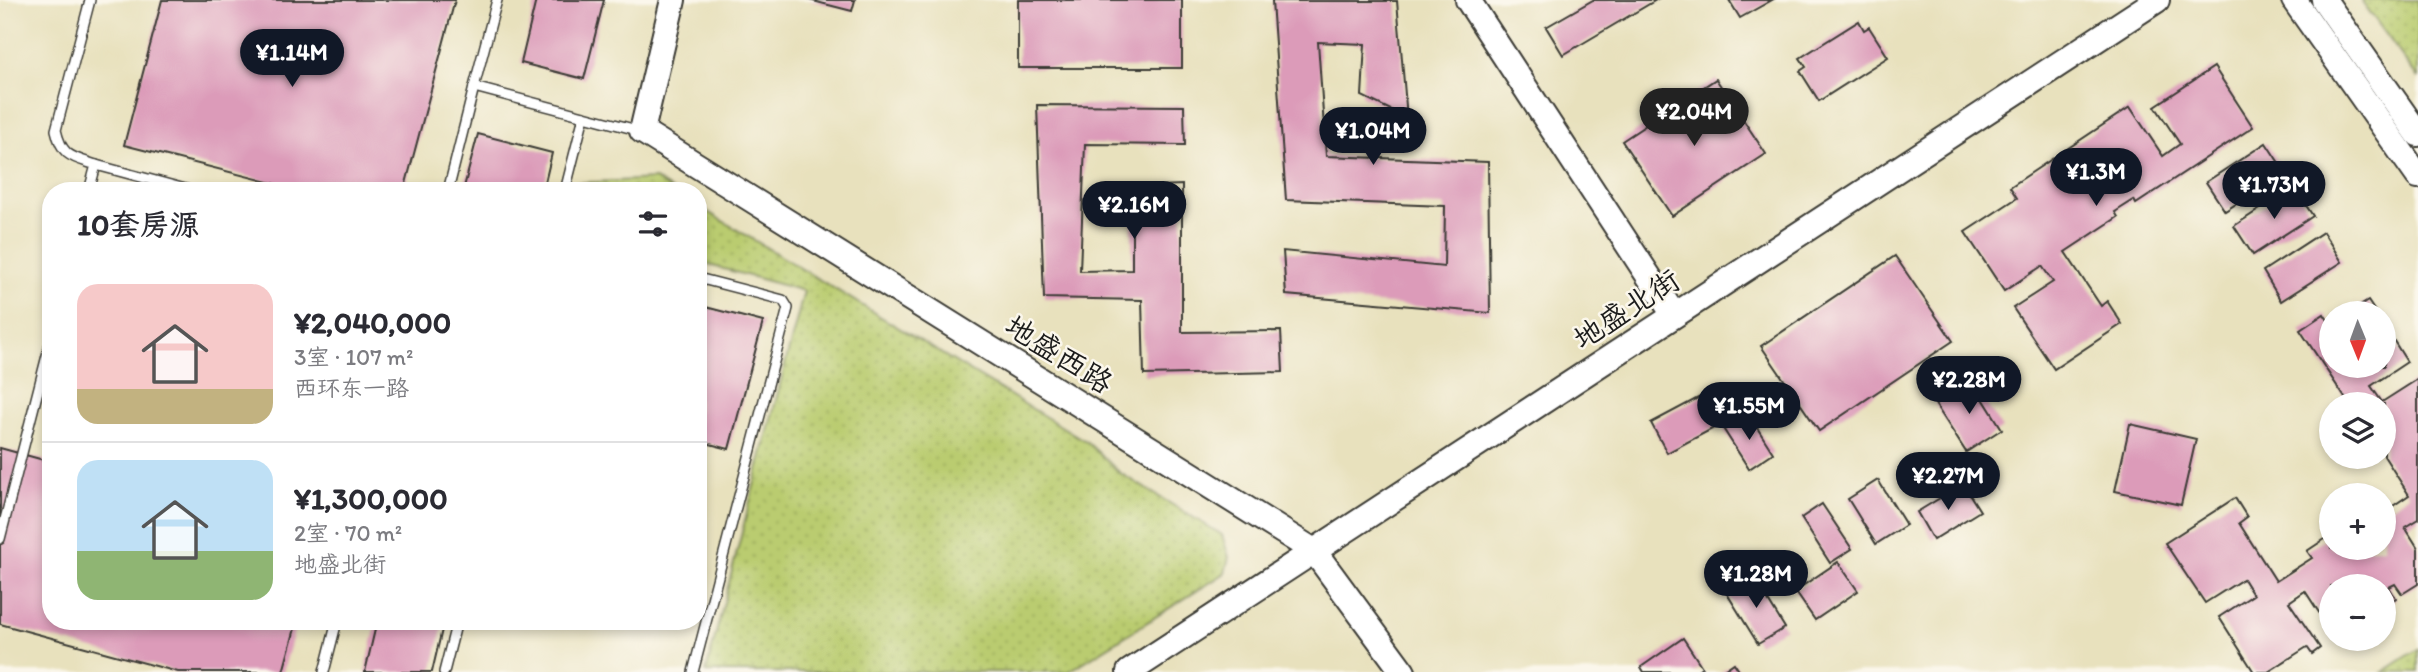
<!DOCTYPE html>
<html lang="zh">
<head>
<meta charset="utf-8">
<style>
  body { margin:0; font-family:Itim,"LXGW WenKai TC",sans-serif; background:#f7f7f7; color:#2b2b33; height:100vh; display:flex; flex-direction:column; font-size:26px; white-space:nowrap }
  * { box-sizing:border-box; margin:0 }
  p { font-size:23px; color:#7c7c81 }
  .icon { flex:none; width:38px; height:38px; fill:none; stroke:currentColor; stroke-width:2; stroke-linecap:round; stroke-linejoin:round }
  .map { position:relative; flex:1; overflow:hidden }
  .side { position:absolute; left:42px; top:182px; width:665px; height:448px; display:flex; flex-direction:column; background:#fff; border-radius:28px; box-shadow:0 4px 10px #0003 }
  .side>* { flex:none }
  .needle { width:46px; rotate:179deg }
  .fabs { position:absolute; left:2319px; top:301px; display:grid; gap:14px }
  .fabs a { display:grid; place-items:center; width:77px; height:77px; border-radius:50%; background:#fff; box-shadow:0 4px 10px #0003; font-size:35px }
  .price { position:absolute; translate:-50% -60px; padding:0 16px; border-radius:24px; background:#111827; color:#fff; font-size:23px; line-height:46px; filter:drop-shadow(0 2px 4px #0008) }
  .price::after { content:''; position:absolute; left:50%; top:42px; width:21px; height:16px; margin-left:-10px; background:inherit; clip-path:polygon(0 0,100% 0,50% 100%) }
  .price.active { background:#222; color:#fff }
  ul { padding:0; list-style:none }
  li { display:flex; align-items:center; gap:21px; height:175px; padding:0 35px }
  li+li { border-top:2px solid #e1e1e2 }
  li span { display:grid; place-items:center; flex:none; width:196px; height:140px; border-radius:21px; color:#555 }
  li>.icon { margin-inline-start:auto }
  span .icon { width:84px; height:84px; fill:#fffc; stroke-width:1 }
  li b { font-size:30px }
  h2 { display:flex; justify-content:space-between; align-items:center; height:84px; padding:0 35px; font-size:30px }
  .map>svg:first-child { display:block }
</style>
</head>
<body>
<div class="map">
<svg width="2418" height="672" viewBox="0 0 2418 672">
  <defs>
    <pattern id="park-dots" width="8" height="8" patternUnits="userSpaceOnUse" patternTransform="scale(1.75)"><rect width="8" height="8" fill="#bacc70"/><path d="M2 2h.1M6 6h.1" fill="none" stroke="#9faf60" stroke-width="1.8" stroke-linecap="round"/></pattern>
  </defs>
  <rect width="100%" height="100%" fill="#fbf7ec"/>
  <filter id="ink" filterUnits="userSpaceOnUse"><feTurbulence type="fractalNoise" baseFrequency=".0143" numOctaves="2"/><feDisplacementMap in="SourceGraphic" scale="14" xChannelSelector="R" yChannelSelector="G"/><feConvolveMatrix kernelMatrix="1 2 1 2 8 2 1 2 1" color-interpolation-filters="sRGB"/></filter>
  <filter id="wash" filterUnits="userSpaceOnUse"><feTurbulence type="fractalNoise" baseFrequency=".00686" numOctaves="4" result="noise"/><feDisplacementMap in="SourceGraphic" scale="28" xChannelSelector="R" yChannelSelector="G"/><feGaussianBlur stdDeviation="1.57" result="paint"/><feColorMatrix in="noise" values="0 0 0 0 0 0 0 0 0 0 0 0 0 0 0 0 0 1.4 0 .05"/><feComposite in="paint" operator="in"/></filter>
  <g filter="url(#wash)">
    <rect width="100%" height="100%" fill="#e8e1bd"/>
    <!-- park -->
    <g fill="url(#park-dots)" stroke="#6b7446" stroke-width="2">
      <path d="M2361,0H2418V78Z"/>
      <path d="M655,179L673,191H575L577,183Z"/>
      <path d="M698,206L1087,442L1120,473L1222,535L1229,557L1225,573L1068,672H706L804,291L698,262Z"/>
      <path d="M2418,649V672H2383Z"/>
    </g>
    <g id="blocks">
      <!-- building -->
      <g fill="#dc9bb9">
        <path d="M162,0H455L404,191H304L124,145Z"/>
        <path d="M536,0H604L584,79L521,63Z"/>
        <path d="M809,0H855L852,11Z"/>
        <rect x="1018" y="0" width="164" height="68"/>
        <path d="M1593,0H1656L1563,55L1546,27Z"/>
        <path d="M1729,0H1772L1740,18Z"/>
        <path d="M1272,1H1397L1407,118L1362,96L1365,44L1318,42L1326,156L1488,162L1490,313L1286,295L1283,251L1444,267L1445,206L1286,200Z"/>
        <path d="M1859,21L1864,30L1869,27L1888,57L1819,101L1800,71L1806,67L1800,58Z"/>
        <path d="M2214,67L2253,127L2136,204L2134,200L2115,212L2118,217L2065,252L2101,306L2107,301L2122,324L2054,369L2013,308L2053,282L2042,266L2004,291L1965,232L2017,198L2010,187L2130,107L2163,156L2180,144L2155,106Z"/>
        <path d="M1716,79L1766,154L1672,216L1622,141Z"/>
        <path d="M1037,105L1184,106L1185,145L1085,144L1080,271L1132,270V187L1182,185V332L1281,331L1283,372L1144,375L1142,300L1044,298Z"/>
        <path d="M478,134L552,153L543,191H463Z"/>
        <path d="M2266,143L2285,172L2225,211L2206,182Z"/>
        <path d="M2294,187L2313,216L2253,255L2234,226Z"/>
        <path d="M2323,232L2342,262L2281,301L2263,271Z"/>
        <path d="M1895,256L1953,341L1819,431L1761,346Z"/>
        <path d="M2368,301L2376,313H2349Z"/>
        <path d="M698,305L763,322L729,449L698,441Z"/>
        <path d="M2324,314L2331,325V366H2384V325L2407,362L2371,386L2382,402L2418,379V519L2405,527L2418,548V584L2402,594L2395,584L2389,587L2396,598L2384,607V586H2331V631L2305,591L2289,602L2320,648L2312,654L2307,647L2268,672H2254L2219,617L2253,595L2243,579L2205,603L2165,543L2235,498L2247,517L2239,523L2276,581L2312,558L2307,551L2331,535V548H2384V512L2409,495L2384,456V404H2349L2300,330Z"/>
        <path d="M1972,381L2002,429L1966,452L1935,404Z"/>
        <path d="M1711,391L1727,421L1667,453L1651,423Z"/>
        <path d="M1749,415L1773,453L1749,469L1724,430Z"/>
        <path d="M2130,424L2196,439L2181,505L2115,491Z"/>
        <path d="M0,448L51,462V621H297L283,672H178L0,624Z"/>
        <path d="M1878,480L1906,525L1876,544L1848,499Z"/>
        <path d="M1963,484L1980,511L1933,540L1917,512Z"/>
        <path d="M1822,504L1852,549L1830,563L1801,518Z"/>
        <path d="M1838,562L1858,591L1815,620L1795,591Z"/>
        <path d="M1753,576L1785,628L1758,644L1726,592Z"/>
        <path d="M377,621H444L432,672H365Z"/>
        <path d="M1683,638L1702,667L1694,672H1644L1641,667Z"/>
        <path d="M1734,663L1740,672H1721Z"/>
      </g>
    </g>
  </g>
  <g filter="url(#ink)">
    <use href="#blocks" fill-opacity="0" stroke="#3b3a34" stroke-width="2"/>
    <g fill="none" stroke-linecap="round" stroke-linejoin="round">
      <defs>
        <g id="lane">
          <path d="M497,0L474,87L641,131"/>
          <path d="M96,165L193,191"/>
          <path d="M89,191L96,165C72,157 62,157 56,130L90,0"/>
          <path d="M448,191L474,87"/>
          <path d="M565,191L584,116"/>
          <path d="M0,539L51,340"/>
          <path d="M324,672L337,621"/>
          <path d="M444,672L457,621"/>
          <path d="M693,672L788,308L783,300L698,278"/>
        </g>
        <g id="secondary">
          <path d="M673,0L642,131L1314,551L1403,672"/>
          <path d="M1468,0L1674,315"/>
          <path d="M2294,0L2418,176"/>
          <path d="M2324,0L2418,134"/>
          <path d="M1129,672L2157,0"/>
        </g>
      </defs>
      <!-- lane casing -->
      <use href="#lane" stroke="#3b3a34" stroke-width="12"/>
      <!-- secondary casing -->
      <use href="#secondary" stroke="#3b3a34" stroke-width="28"/>
      <!-- lane -->
      <use href="#lane" stroke="#fff" stroke-width="9"/>
      <!-- secondary -->
      <use href="#secondary" stroke="#fff" stroke-width="24"/>
    </g>
  </g>
  <g text-anchor="middle" dominant-baseline="central" stroke-width="5" stroke-linejoin="round" paint-order="stroke">
    <!-- street labels -->
    <g font-size="30" fill="#1c1c1c" stroke="#fbf7ec">
      <text transform="translate(1626 309) rotate(-33)">地盛北街</text>
      <text transform="translate(1059 354) rotate(32)">地盛西路</text>
    </g>
  </g>
</svg>
<div class="fabs">
<a><svg class="needle" viewBox="-14 -14 28 28"><path d="M0-13l5 13h-10z" fill="#e53935"/><path d="M0 13l5-13h-10z" fill="#7c7c81"/></svg></a>
<a><svg class="icon" aria-label="layers" viewBox="0 0 24 24"><path d="M12 4l9 5-9 5-9-5zM3 14l9 5 9-5"/></svg></a>
<a>+</a>
<a>−</a>
</div>
<b class="price" style="left:292px;top:89px">¥1.14M</b>
<b class="price active" style="left:1694px;top:148px">¥2.04M</b>
<b class="price" style="left:1373px;top:167px">¥1.04M</b>
<b class="price" style="left:2096px;top:208px">¥1.3M</b>
<b class="price" style="left:2274px;top:221px">¥1.73M</b>
<b class="price" style="left:1134px;top:241px">¥2.16M</b>
<b class="price" style="left:1969px;top:416px">¥2.28M</b>
<b class="price" style="left:1749px;top:442px">¥1.55M</b>
<b class="price" style="left:1948px;top:512px">¥2.27M</b>
<b class="price" style="left:1756px;top:610px">¥1.28M</b>
<section class="side">
<h2>10套房源<svg class="icon" aria-label="filters" viewBox="0 0 24 24"><path d="M4 7h16M4 17h16"/><circle cx="9" cy="7" r="2"/><circle cx="15" cy="17" r="2"/></svg></h2>
<ul>
<li><span style="background:linear-gradient(#f6c9c9 75%,#c2b280 0)"><svg class="icon" aria-label="home" viewBox="0 0 24 24"><path d="M3 11l9-7 9 7M6 9v11h12V9"/></svg></span><div><b>¥2,040,000</b><p>3室 · 107 m²</p><p>西环东一路</p></div></li>
<li><span style="background:linear-gradient(#bfe0f5 65%,#8fb573 0)"><svg class="icon" aria-label="home" viewBox="0 0 24 24"><path d="M3 11l9-7 9 7M6 9v11h12V9"/></svg></span><div><b>¥1,300,000</b><p>2室 · 70 m²</p><p>地盛北街</p></div></li>
</ul>
</section>
</div>
</body>
</html>
